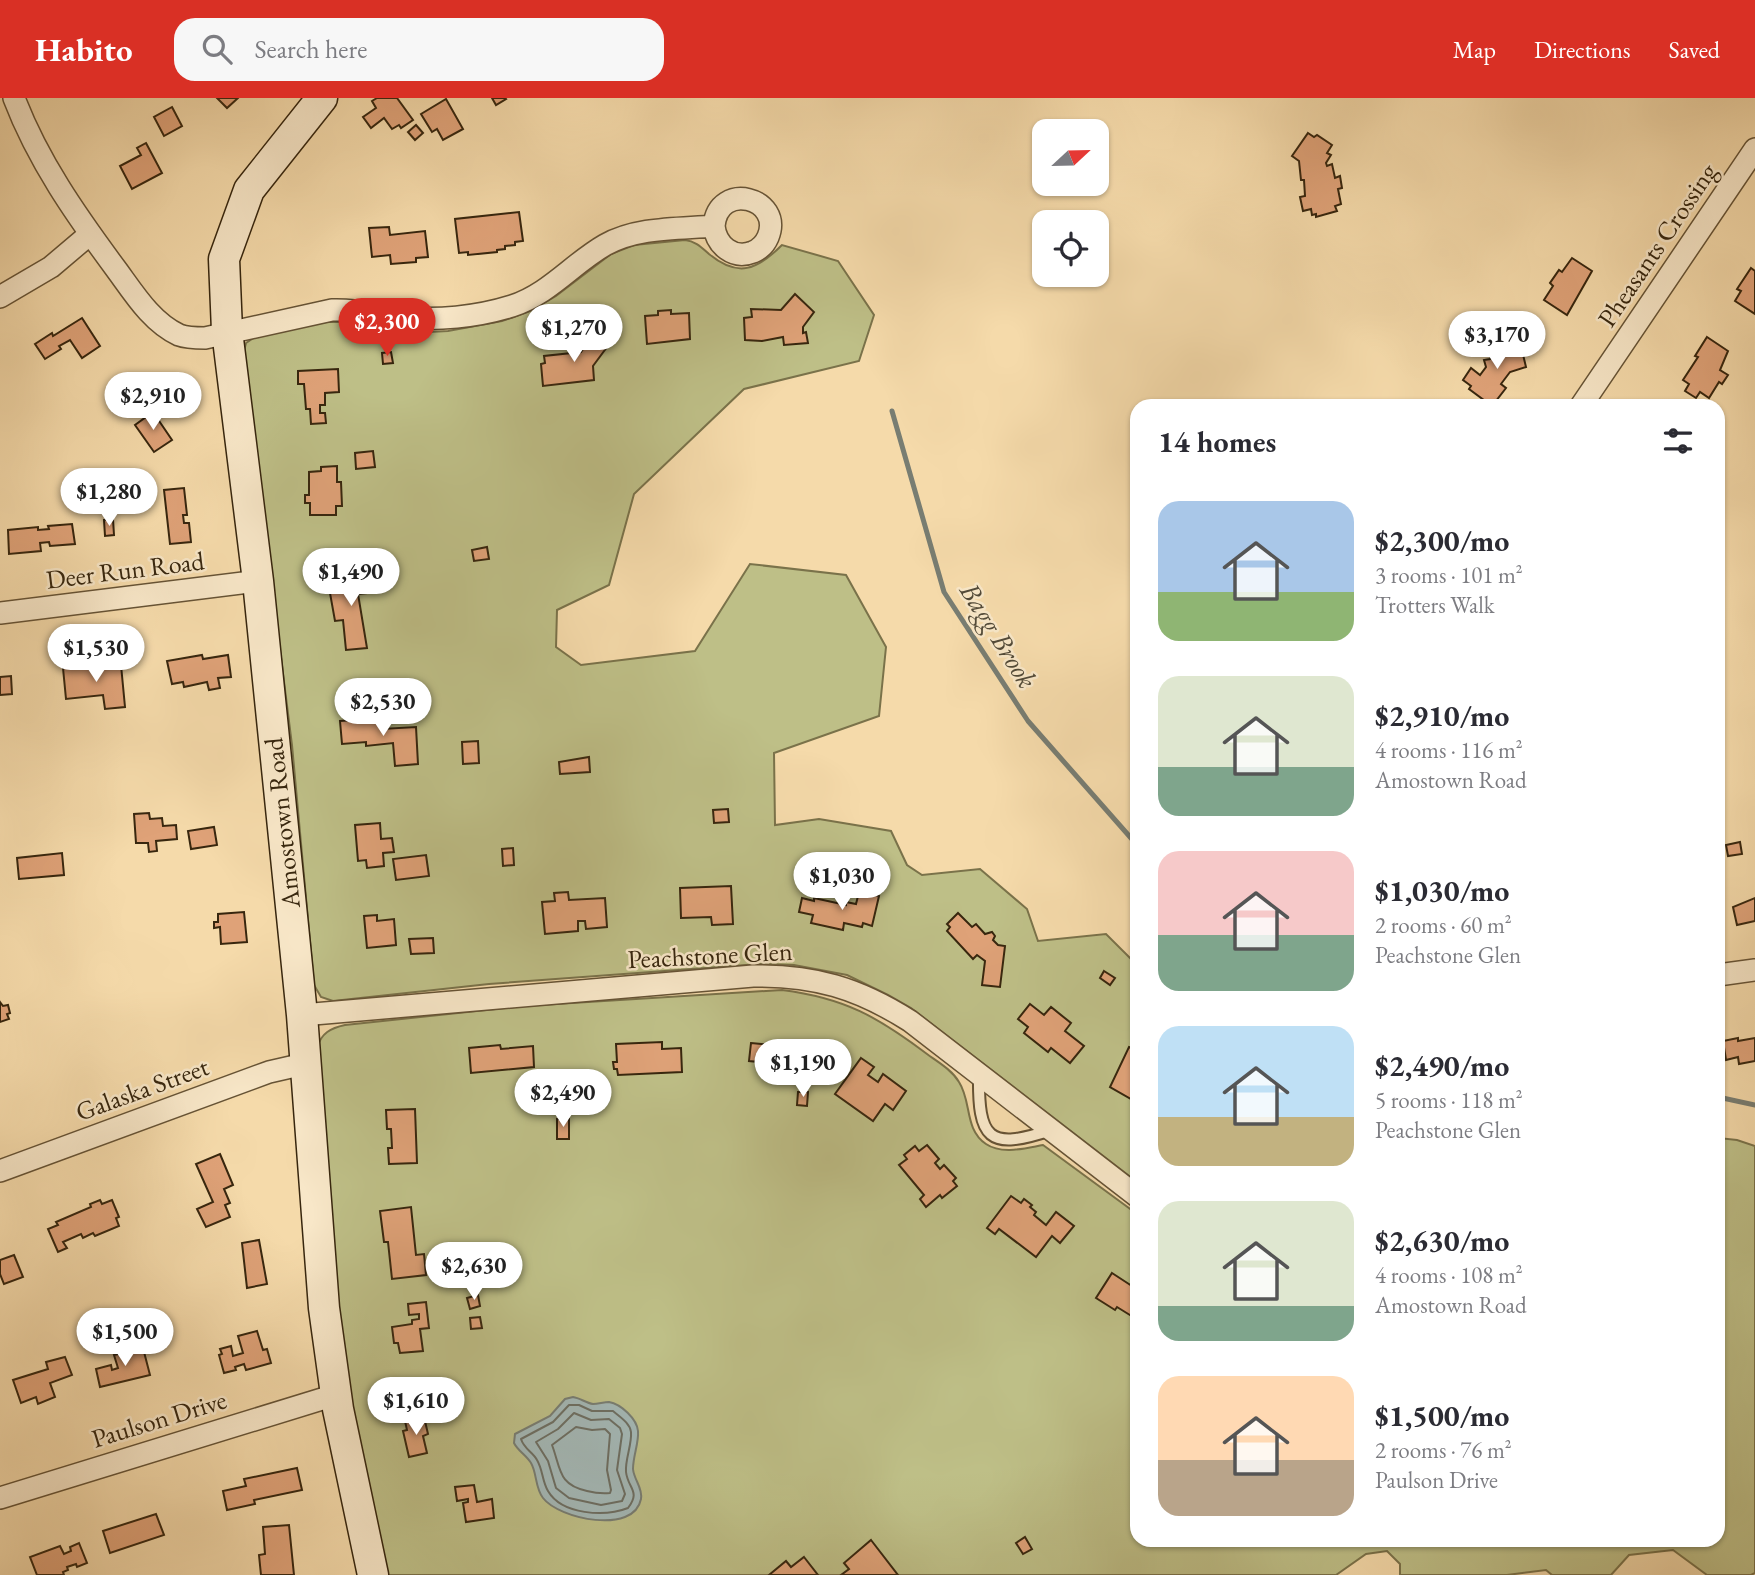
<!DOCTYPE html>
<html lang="en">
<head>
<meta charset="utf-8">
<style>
  body { margin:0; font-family:"EB Garamond",serif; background:#f7f7f7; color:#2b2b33; height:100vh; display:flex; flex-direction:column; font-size:26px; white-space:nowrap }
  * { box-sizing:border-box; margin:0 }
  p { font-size:23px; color:#7c7c81 }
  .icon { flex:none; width:38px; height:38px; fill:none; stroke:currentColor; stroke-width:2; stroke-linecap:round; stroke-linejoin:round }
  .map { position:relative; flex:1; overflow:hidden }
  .drawer { position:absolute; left:1130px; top:301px; width:595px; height:1148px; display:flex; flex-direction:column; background:#fff; border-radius:21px; box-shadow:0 2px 5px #0004 }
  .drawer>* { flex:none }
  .needle { width:46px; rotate:68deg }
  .buttons { position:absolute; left:1032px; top:21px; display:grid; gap:14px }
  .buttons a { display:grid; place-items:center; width:77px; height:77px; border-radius:14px; background:#fff; box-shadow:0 2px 5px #0004; font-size:35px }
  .price { position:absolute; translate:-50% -60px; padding:0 16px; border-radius:24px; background:#fff; color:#222; font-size:23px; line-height:46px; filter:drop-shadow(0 2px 4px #0008) }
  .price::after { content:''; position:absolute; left:50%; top:42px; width:21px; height:16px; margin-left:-10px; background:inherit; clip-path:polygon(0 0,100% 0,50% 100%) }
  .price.on { background:#d93025; color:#fff }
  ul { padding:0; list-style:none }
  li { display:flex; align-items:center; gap:21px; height:175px; padding:0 28px }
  li span { display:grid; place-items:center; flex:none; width:196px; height:140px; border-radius:21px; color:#555 }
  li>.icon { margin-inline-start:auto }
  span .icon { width:84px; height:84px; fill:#fffc; stroke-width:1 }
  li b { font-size:30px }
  h2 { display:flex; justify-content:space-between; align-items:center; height:84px; padding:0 28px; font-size:30px }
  header { display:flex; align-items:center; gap:42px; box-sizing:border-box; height:98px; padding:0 35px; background:#d93025; color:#fff }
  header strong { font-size:33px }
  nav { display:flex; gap:38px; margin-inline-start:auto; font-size:24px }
  .search { width:490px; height:63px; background:#f7f7f7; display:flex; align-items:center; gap:18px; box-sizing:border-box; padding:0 24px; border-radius:21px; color:#7c7c81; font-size:26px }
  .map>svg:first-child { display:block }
</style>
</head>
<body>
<header>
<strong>Habito</strong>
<div class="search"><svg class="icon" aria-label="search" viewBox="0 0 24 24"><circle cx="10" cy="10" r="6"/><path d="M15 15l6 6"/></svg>Search here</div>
<nav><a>Map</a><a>Directions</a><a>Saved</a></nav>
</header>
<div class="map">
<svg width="1755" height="1477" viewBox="0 0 1755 1477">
  <rect width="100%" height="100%" fill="#f5daaa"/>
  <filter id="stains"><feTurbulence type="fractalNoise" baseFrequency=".00286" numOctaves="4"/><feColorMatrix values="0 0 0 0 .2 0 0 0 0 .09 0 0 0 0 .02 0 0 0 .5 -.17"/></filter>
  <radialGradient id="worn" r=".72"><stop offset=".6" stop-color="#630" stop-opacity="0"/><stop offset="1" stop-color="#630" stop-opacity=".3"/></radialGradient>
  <!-- green -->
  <g fill="#bebf87" stroke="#7a724a" stroke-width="2">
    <path d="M685,142C695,143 701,149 709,156C738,180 757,172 782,147L838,163L874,217L859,263L744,291L634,396L609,487L557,512L556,549L581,567L695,553L750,466L846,477L886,549L879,618L774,655L775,727L819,721L891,733L907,767L922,777L980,771L1027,811L1038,843L1106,836L1137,867V1084L911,910L888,897L847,877L794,867L760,866L489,886L333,903L321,899L314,887L292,647L243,257L246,245L258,237L326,224H342L409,235L448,233L502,223L530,213L556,198L611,156L634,147Z"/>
    <path d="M782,892C845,900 878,919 927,956C938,964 952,972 959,984C972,1004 964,1031 986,1046C1002,1057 1026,1050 1043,1047L1137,1116L1138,1442H1718L1719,1040L1737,1042L1755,1048V1475L1751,1477H1707L1673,1452L1629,1457L1611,1477H1552L1546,1472L1507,1477H1400V1466L1387,1453L1366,1456L1336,1477H385L343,1263L317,950C321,935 331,930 345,927L524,908Z"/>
  </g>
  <!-- water -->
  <path fill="#a3b7b5" stroke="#787d72" stroke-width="2" d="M573,1299C580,1300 586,1305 593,1306C598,1306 604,1304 609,1304C621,1306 637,1321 638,1333C639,1345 633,1358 633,1371C634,1382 643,1390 641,1401C634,1437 559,1421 543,1400C535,1390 537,1375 531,1365C526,1357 518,1353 514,1345L515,1336L550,1318L565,1301Z"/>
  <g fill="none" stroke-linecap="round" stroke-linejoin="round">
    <!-- shore -->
    <g stroke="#6d6e62" stroke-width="2">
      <path d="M569,1307H579L592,1313H613C620,1319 630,1325 631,1334C632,1347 625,1361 626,1374C628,1391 641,1393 628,1410C605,1419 562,1417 548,1393C542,1383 543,1372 537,1362C533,1354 524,1351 521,1341L553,1324Z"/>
      <path d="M574,1315L591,1322L609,1321L620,1330L622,1336L617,1372L625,1396L622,1403L601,1407L569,1400L556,1390L548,1363L536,1344L558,1331Z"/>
      <path d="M576,1329L592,1332L605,1331L610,1336L607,1372L611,1392L610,1395C601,1396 595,1395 587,1393C558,1387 561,1371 552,1347Z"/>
    </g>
    <!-- stream -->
    <g stroke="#787d72" stroke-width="5">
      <path d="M892,313L944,494L1028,623L1138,748"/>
      <path d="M1718,999L1755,1007"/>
    </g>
  </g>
  <!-- building -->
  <g fill="#dfa278" stroke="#37260e" stroke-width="2">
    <path d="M217,0H238L227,10Z"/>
    <path d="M377,0H397L413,22L401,30L399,27L392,31L384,20L371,30L363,19L376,10L372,3Z"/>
    <path d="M492,0H505L506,1L496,7Z"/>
    <path d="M446,1L463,31L443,42L437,31L432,34L421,16Z"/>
    <path d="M172,9L182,28L164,38L154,19Z"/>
    <path d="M416,27L423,35L415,42L408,34Z"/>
    <path d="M1308,35L1314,39L1317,37L1332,47L1327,55L1331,57L1326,65L1327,68L1332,66L1335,80L1340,78L1342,90L1338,91L1341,106L1335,108L1337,113L1316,119V116L1312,117L1311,111L1303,113L1300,99L1305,98L1304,82H1301L1299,63L1292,58Z"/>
    <path d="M146,45L162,75L132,91L120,68L141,57L137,50Z"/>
    <path d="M519,114L523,143L515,144V147L505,148V151L497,152V154L468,157V154L459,155L455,121Z"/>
    <path d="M389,129L390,137L425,133L428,159L416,160V164L391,166L390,157L372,159L369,130Z"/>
    <path d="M1572,160L1592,173L1567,217L1544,202L1553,188L1550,185L1559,172L1562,174Z"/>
    <path d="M1751,170L1755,173V216L1735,203L1741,193L1737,191Z"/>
    <path d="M795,196L814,214L803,229V235L806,234L808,245L784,247L783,239L762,243L745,242L744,220L752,219L751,211L781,212Z"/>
    <path d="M671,212V216L689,215L690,241L647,246L645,218L658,217V213Z"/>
    <path d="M82,220L100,248L82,260L70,242L59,248L61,251L45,261L35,246L52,235L53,238Z"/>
    <path d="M594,234L610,245L593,268L594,282L543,288L541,266L545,265L544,258L581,254Z"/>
    <path d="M1707,239L1728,253L1720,272L1728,277L1722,286L1719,284L1709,300L1700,294L1696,300L1685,293L1689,286L1683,282L1698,259L1695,258Z"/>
    <path d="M1519,240L1526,269L1510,274L1501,286L1506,290L1492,308L1469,291L1471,288L1463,282L1471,270L1480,277L1486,269L1484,262L1490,261L1497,249L1503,248L1502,244Z"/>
    <path d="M391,254L393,265L383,266L382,255Z"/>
    <path d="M338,271L339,294L325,295V307H320V315H325L326,325L311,326L310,311H306L304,286H298V273Z"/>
    <path d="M153,314L172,342L154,354L135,327Z"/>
    <path d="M373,353L375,369L356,371L355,355Z"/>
    <path d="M337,368V384H341L342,408H336V417H310V405H305V397H309V374L321,373V369Z"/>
    <path d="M184,390L187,417H183L184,425H189L191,444L170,446L164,392Z"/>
    <path d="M113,421L114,437L105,438L104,422Z"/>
    <path d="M72,426L75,446L50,448L49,444L40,445L41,453L9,456L8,432L38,429V432L49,431L48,428Z"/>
    <path d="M487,449L489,461L474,463L472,452Z"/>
    <path d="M374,479L376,494L358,496L367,550L346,552L343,522L335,523L328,484Z"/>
    <path d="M202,557L203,561L228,557L231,579L218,580L220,590L209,592L207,584L184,589L183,584L172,586L167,563Z"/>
    <path d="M100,566V569L121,567L125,609L105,611L103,597L66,601L63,570Z"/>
    <path d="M11,578L12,596L0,597V579Z"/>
    <path d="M381,620L382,631L416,629L418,666L395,668L393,645L366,648V644L342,646L340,623Z"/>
    <path d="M478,643L479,665L463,666L462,644Z"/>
    <path d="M589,659L590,674L560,676L559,664Z"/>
    <path d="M728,711L729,724L714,725L713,712Z"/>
    <path d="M149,715L150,721L162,720L163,728L176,727L177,741L156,743L157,753L149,754L148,745H136L134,716Z"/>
    <path d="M380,725L381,741L392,740L394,754L383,755L384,768L367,770L366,762L358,763L355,727Z"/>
    <path d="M214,729L217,747L191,751L188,733Z"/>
    <path d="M1740,744L1742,756L1728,758L1726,747Z"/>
    <path d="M513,750L514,767L503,768L502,751Z"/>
    <path d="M62,755L64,777L19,781L17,760Z"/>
    <path d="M426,757L429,778L396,782L393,761Z"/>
    <path d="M731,788L733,826L712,827L711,819L681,820L680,790Z"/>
    <path d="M568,794L569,802L605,800L607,829L586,831L585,823H578V833L545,836L542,804L555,803L554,795Z"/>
    <path d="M859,794L879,798L872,828L863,825L862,829L844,825L843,832L811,825L813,817L799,814L802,800L814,803V800L846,807V804L856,806Z"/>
    <path d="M1755,800V823L1737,827L1733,809Z"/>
    <path d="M244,814L247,844L221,846L220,829L214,830V824H218V816Z"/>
    <path d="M958,815L972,829L976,826L985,836L992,834L995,838L993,842L998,847L1005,848L1000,889L982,887L985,863L977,857L973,861L947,833L950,829L947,826Z"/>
    <path d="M377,817V823L394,821L396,847L367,850L364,818Z"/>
    <path d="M433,840L434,855L411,856L409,841Z"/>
    <path d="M1104,873L1115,880L1110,887L1100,880Z"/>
    <path d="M0,904L3,908L8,907L10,915L7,916L9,921L0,924Z"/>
    <path d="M1030,906L1044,917L1051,909L1071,925L1065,933L1084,948L1070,965L1051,950L1048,954L1024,935L1028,929L1018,921Z"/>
    <path d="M1738,940V943L1755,940V963L1739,966L1738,959L1726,962L1723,943Z"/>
    <path d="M662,944V951L681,950L682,974L618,977L617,971H614L613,964H617L616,946Z"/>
    <path d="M751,945L772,947L771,951L798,952V962L809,963L808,982L793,981L794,977L770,976V965L749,963Z"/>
    <path d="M500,947L501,951L533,948L534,969L471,975L469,950Z"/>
    <path d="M1129,949L1138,953V1005L1110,989Z"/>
    <path d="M861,960L874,969L868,977L878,984L883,976L906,993L893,1012L885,1006L873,1023L835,996Z"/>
    <path d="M798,994H808L807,1008L797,1007Z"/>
    <path d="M415,1011L417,1065L389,1066L388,1050H392L391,1031H387L386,1012Z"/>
    <rect x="557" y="1021" width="12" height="20"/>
    <path d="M927,1047L939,1061L935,1065L940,1071L944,1067L956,1080L953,1083L957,1088L942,1100L940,1097L926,1109L920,1101L924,1097L899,1067L907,1061L904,1057L915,1048L919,1053Z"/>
    <path d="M220,1056L233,1087L224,1091L230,1105L225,1107L230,1119L206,1129L197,1111L213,1104L196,1066Z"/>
    <path d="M1011,1098L1021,1105L1024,1101L1032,1107L1030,1109L1036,1114L1034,1117L1046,1127L1056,1114L1074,1128L1060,1145L1052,1138L1036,1159L999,1131L995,1136L987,1130Z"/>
    <path d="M100,1102L102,1106L112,1102L119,1119L116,1120L119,1128L95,1138L93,1135L83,1140L81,1136L63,1144L67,1150L58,1154L48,1131L58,1127L56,1124L91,1109L90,1106Z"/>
    <path d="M411,1109L416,1157L424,1156L426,1177L392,1181L388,1144H384L380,1113Z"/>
    <path d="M259,1142L267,1186L247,1190L242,1145Z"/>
    <path d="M14,1157L23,1179L4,1186L0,1176V1162Z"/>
    <path d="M1112,1175L1138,1192V1222L1117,1209L1115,1212L1096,1200Z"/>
    <path d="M478,1197L480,1208L470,1211L467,1200Z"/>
    <path d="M426,1204L429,1230L420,1231L423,1253L400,1255L398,1245H394L392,1229L412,1226V1222L419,1221V1216L409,1217L408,1206Z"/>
    <path d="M480,1219L482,1230L471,1231L470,1220Z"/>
    <path d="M90,1233L94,1242L83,1247L79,1238Z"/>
    <path d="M257,1233L263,1252L267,1251L271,1265L246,1272L244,1266L235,1269L236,1272L224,1275L219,1257L222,1256L220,1251L231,1248L233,1258L243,1255L238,1238Z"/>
    <path d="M143,1250L150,1277L100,1289L96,1271L111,1267L112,1272L118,1270L114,1257Z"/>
    <path d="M65,1259L72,1277L50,1285L55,1299L38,1306L36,1299L21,1305L13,1282L48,1271L46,1264Z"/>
    <path d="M424,1319L428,1336L423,1338L427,1355L409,1359L403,1333L407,1332L405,1323Z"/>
    <path d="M297,1370L302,1392L254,1402L255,1406L227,1412L223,1393L246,1388L244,1381Z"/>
    <path d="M474,1387L477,1404L492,1401L494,1420L466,1424L463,1405L468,1404V1401L457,1403L455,1389Z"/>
    <path d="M156,1416L164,1437L110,1455L103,1433Z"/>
    <path d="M289,1427L294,1477H261L259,1457L265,1456L263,1429Z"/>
    <path d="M1025,1439L1032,1451L1023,1456L1016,1445Z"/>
    <path d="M871,1442L898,1477H841L849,1471L844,1465Z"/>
    <path d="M79,1445L87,1465L77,1469L76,1466L67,1469L68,1472L63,1474L64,1477H37L30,1459L60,1448L64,1456L71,1453L70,1449Z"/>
    <path d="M804,1459L818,1477H769L786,1463L791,1469Z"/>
  </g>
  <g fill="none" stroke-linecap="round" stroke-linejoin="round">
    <defs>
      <path id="lane" d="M979,976C978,1041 988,1053 1051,1032"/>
      <g id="street">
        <path d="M14,0C38,63 76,117 116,171C133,194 151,224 179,237C187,240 196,240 205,240L332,212C355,211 378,216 401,219C436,223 477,219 512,208C549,196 572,166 605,147C637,129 678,131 714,128C716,147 733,162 753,154C760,151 765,146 768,139C784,100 718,82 714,128"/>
        <path d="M0,199L51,169L90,136"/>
        <path d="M1581,308L1755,51"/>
        <path d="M0,515L258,483"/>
        <path d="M1718,877L1755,872"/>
        <path d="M302,917L753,878C814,877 858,890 910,923L1138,1099"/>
        <path d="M0,1073L269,974L304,966"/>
        <path d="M0,1400L335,1297"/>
      </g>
      <path id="secondary" d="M322,0L249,92L224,161L227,233L258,483L302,917L324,1210L338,1311L373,1477"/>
    </defs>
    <!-- lane casing -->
    <use href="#lane" stroke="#665335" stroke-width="14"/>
    <!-- street casing -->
    <use href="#street" stroke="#665335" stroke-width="24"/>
    <!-- secondary casing -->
    <use href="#secondary" stroke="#37260e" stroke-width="33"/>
    <!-- lane -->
    <use href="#lane" stroke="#f8e7c8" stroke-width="10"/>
    <!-- street -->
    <use href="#street" stroke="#f8e7c8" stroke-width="21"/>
    <!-- secondary -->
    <use href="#secondary" stroke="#f8e7c8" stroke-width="30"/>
  </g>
  <g text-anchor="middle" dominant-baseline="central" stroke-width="5" stroke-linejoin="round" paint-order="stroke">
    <!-- street labels -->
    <g font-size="26" fill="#37260e" stroke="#f8e7c8">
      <text transform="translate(1657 147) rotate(-56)">Pheasants Crossing</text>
      <text transform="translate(125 472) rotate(-7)">Deer Run Road</text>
      <text transform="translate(282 725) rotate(-96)">Amostown Road</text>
      <text transform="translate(710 857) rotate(-3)">Peachstone Glen</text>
      <text transform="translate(142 991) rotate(-20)">Galaska Street</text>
      <text transform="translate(159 1321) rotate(-17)">Paulson Drive</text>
    </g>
    <!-- water labels -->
    <g font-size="28" font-style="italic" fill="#524a38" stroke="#f8e7c8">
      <text transform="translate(999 537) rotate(58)">Bagg Brook</text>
    </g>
  </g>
  <rect width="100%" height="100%" filter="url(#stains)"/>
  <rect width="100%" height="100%" fill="url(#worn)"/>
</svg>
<div class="buttons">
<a><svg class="needle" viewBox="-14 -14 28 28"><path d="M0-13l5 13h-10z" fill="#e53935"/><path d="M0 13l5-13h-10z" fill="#7c7c81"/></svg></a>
<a><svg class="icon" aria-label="locate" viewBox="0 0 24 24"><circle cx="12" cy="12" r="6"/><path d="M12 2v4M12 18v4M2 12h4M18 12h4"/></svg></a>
</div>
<b class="price on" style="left:387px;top:260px">$2,300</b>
<b class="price" style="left:574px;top:266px">$1,270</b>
<b class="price" style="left:1497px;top:273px">$3,170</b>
<b class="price" style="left:153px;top:334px">$2,910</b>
<b class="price" style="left:109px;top:430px">$1,280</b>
<b class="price" style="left:351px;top:510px">$1,490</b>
<b class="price" style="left:96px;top:586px">$1,530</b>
<b class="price" style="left:383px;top:640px">$2,530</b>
<b class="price" style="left:842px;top:814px">$1,030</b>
<b class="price" style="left:803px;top:1001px">$1,190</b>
<b class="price" style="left:563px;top:1031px">$2,490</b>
<b class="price" style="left:474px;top:1204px">$2,630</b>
<b class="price" style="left:125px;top:1270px">$1,500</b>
<b class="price" style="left:416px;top:1339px">$1,610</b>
<section class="drawer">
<h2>14 homes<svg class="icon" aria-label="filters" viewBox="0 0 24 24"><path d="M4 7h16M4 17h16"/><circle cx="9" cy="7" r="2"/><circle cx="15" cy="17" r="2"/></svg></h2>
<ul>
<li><span style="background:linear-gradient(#a9c7e8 65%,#8fb573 0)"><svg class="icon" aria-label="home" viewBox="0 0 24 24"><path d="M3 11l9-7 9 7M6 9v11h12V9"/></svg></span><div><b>$2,300/mo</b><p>3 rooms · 101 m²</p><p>Trotters Walk</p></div></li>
<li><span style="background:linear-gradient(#dfe7d0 65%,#7fa58c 0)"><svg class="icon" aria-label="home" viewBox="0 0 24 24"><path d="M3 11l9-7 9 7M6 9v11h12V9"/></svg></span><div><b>$2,910/mo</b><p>4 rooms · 116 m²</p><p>Amostown Road</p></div></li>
<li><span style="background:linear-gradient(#f6c9c9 60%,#7fa58c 0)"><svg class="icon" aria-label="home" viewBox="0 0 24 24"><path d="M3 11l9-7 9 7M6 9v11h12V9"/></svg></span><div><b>$1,030/mo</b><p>2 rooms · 60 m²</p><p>Peachstone Glen</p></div></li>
<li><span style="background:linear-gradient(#bfe0f5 65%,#c2b280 0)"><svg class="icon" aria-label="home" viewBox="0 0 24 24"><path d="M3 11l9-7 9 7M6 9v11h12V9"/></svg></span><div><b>$2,490/mo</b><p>5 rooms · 118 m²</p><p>Peachstone Glen</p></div></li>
<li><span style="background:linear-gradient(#dfe7d0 75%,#7fa58c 0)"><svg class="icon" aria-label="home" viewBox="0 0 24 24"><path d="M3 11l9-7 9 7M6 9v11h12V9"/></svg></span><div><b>$2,630/mo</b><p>4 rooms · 108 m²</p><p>Amostown Road</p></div></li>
<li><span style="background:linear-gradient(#ffd9b3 60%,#b9a48a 0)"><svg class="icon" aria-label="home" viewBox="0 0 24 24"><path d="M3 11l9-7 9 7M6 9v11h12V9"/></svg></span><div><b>$1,500/mo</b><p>2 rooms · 76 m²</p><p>Paulson Drive</p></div></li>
</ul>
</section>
</div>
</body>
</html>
